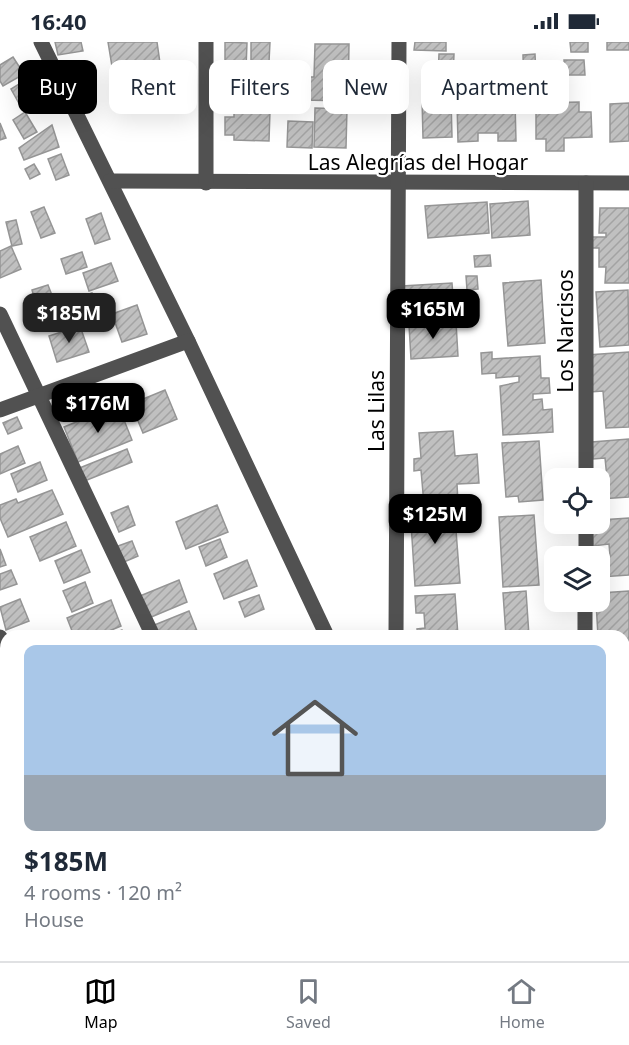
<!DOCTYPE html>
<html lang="en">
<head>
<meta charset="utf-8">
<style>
  body { margin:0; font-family:"Noto Sans",sans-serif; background:#f2f2f3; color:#1f2937; height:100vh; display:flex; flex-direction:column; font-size:22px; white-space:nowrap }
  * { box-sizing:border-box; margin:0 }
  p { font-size:20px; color:#747a83 }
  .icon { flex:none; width:33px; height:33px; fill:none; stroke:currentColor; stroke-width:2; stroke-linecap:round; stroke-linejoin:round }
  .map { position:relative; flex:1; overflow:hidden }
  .details { position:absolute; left:0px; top:588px; width:630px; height:332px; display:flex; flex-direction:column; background:#fff; border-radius:18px 18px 0 0; box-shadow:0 6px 24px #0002 }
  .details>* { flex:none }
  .banner { position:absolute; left:18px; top:18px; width:594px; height:54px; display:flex; gap:12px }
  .controls { position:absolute; left:544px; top:426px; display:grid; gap:12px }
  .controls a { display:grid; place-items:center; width:66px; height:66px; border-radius:12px; background:#fff; box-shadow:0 6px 24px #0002; font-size:30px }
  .price { position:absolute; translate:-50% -51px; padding:0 14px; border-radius:12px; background:#000; color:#fff; font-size:20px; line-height:39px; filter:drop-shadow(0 2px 3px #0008) }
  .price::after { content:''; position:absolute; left:50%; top:36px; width:18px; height:14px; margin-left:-9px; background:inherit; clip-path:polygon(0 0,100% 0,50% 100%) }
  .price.selected { background:#222; color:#fff }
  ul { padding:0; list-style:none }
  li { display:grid; align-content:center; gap:12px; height:318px; padding:0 24px }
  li+li { border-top:2px solid #e0e1e3 }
  li span { display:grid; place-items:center; height:186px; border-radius:12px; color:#555 }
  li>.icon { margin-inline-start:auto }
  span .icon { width:108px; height:108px; fill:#fffc; stroke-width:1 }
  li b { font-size:26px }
  .pill { padding:0 21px; border-radius:12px; background:#fff; box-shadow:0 6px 24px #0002; font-size:21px; line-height:54px }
  .pill.selected { background:#000; color:#fff }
  .status { display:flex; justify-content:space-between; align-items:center; height:42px; padding:0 30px; background:#fff; direction:ltr }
  .status svg { height:16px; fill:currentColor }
  .tab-bar { display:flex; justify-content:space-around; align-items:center; height:84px; border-top:2px solid #e0e1e3; background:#fff; font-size:16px; color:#747a83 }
  .tab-bar a { display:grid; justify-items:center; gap:3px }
  .tab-bar .selected { color:#000 }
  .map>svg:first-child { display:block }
</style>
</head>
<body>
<div class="status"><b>16:40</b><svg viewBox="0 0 49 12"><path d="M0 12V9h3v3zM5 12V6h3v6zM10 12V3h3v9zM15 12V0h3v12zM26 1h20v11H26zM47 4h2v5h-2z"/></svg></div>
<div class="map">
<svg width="629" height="919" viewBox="0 0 629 919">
  <defs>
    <pattern id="building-hatch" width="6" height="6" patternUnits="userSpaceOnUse" patternTransform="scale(1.5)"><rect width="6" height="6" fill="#c0c0c0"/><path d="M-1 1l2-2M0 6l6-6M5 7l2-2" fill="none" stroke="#a3a3a3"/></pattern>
  </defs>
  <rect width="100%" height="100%" fill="#fff"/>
  <!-- building -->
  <g fill="url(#building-hatch)" stroke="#959595" stroke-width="1.5">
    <path d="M55,0H81L83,9L58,13Z"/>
    <path d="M108,0H157L163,42L116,49Z"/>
    <path d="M225,0L247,1L246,26H225Z"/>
    <path d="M251,0H270L269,20H251Z"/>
    <path d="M415,0H446V9L414,8Z"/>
    <path d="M570,0H588V10H571Z"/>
    <rect x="607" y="0" width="22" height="8"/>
    <path d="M315,2H349L348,59L303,58V35H314Z"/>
    <path d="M439,12H454L453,35L438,34Z"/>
    <path d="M535,12L536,32L547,31V49H524L523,13Z"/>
    <path d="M13,15L24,32L3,44L0,39V23Z"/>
    <path d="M564,18H584L585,33H565Z"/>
    <path d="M79,23L82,48L70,49L65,25Z"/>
    <path d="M226,31L272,32L271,58L225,57Z"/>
    <path d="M27,37L38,55L21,65L11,47Z"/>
    <path d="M451,56L452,95L423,96L422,57Z"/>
    <path d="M515,59L516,99H498V91H478V99L458,100L457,60Z"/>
    <path d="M579,60V70H591L592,95L564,96V109H546V97H536V61Z"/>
    <path d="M629,61V99L610,100V62Z"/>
    <path d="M315,66L347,67L346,106L314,105Z"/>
    <path d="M234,69H270L269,99L234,98V93H225V75H234Z"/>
    <path d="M25,70L37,90L24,97L13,78Z"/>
    <path d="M288,79L313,80L312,106L287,105Z"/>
    <path d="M0,81L6,96L0,98Z"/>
    <path d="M52,83L59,105L24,118L19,106Z"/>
    <path d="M61,112L69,133L56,138L48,117Z"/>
    <path d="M34,122L40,132L30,137L25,127Z"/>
    <path d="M528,159L530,193L492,196L490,162Z"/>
    <path d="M487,160L489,191L428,196L425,164Z"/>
    <path d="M44,165L55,191L41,196L31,170Z"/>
    <path d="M600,166H629V241H605L606,225H599V206H592V195H606V191H599Z"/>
    <path d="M101,171L110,197L95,202L86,177Z"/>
    <path d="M16,178L22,202L12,204L6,180Z"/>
    <path d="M11,204L21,227L0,236V209Z"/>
    <path d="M82,210L87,225L66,232L61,217Z"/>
    <path d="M490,213L491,224L475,225L474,214Z"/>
    <path d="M111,221L118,239L89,249L83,231Z"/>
    <path d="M466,234H477L478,247L467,248Z"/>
    <path d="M541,238L545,301L508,304L503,241Z"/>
    <path d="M452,241L454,270L405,274L402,244Z"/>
    <path d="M48,243L55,261L29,269L26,261L35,258L32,248Z"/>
    <path d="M628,248L629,303L600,305L596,250Z"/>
    <path d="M92,251L100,274L76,282L68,259Z"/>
    <path d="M477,255L478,270L465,271L464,256Z"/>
    <path d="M137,263L147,292L122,300L112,272Z"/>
    <path d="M456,280L458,314L411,317L409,283Z"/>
    <path d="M80,284L89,310L57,320L49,294Z"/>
    <path d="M492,310V317L540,314L541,336H549L550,351L533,352V358L542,357L543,368L552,367L553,390L503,393L500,344L519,340V334L496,336V331L482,332L481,311Z"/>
    <path d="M629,310V385L606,386L603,349L590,350L587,313Z"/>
    <path d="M165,348L177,377L143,391L131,362Z"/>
    <path d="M118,363L132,398L78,420L64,385Z"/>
    <path d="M17,375L22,386L8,392L3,381Z"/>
    <path d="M453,389L455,414L477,412L479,441L457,442L458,461L424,463L421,428L414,429V417L421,416L419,391Z"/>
    <path d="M629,397V455L600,457V437L607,436L605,416L593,417L592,400Z"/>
    <path d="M539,399L543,458L519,460L518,454L506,455L502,401Z"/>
    <path d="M18,404L25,421L0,432V412Z"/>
    <path d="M127,407L132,420L82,440L77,427Z"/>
    <path d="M40,420L47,438L18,450L11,432Z"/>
    <path d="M52,448L63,472L8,495L0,476V463L16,457L18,461Z"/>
    <path d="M454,462L460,541L415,544L410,465Z"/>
    <path d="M217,463L228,490L186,507L176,480Z"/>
    <path d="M128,464L135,483L119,490L111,471Z"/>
    <path d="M534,473L539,543L503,545L499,475Z"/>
    <path d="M629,476V533L600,535V515L610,514L609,502L593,504L592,482H600V478Z"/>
    <path d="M66,480L76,504L40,519L30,495Z"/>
    <path d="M220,497L227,515L206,524L199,505Z"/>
    <path d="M132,499L138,514L124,520L118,504Z"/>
    <path d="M0,507L6,523L0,525Z"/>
    <path d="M81,508L90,530L64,541L55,519Z"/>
    <path d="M247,518L257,544L224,557L214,532Z"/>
    <path d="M11,528L17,542L0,548V532Z"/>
    <path d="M179,538L187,560L149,576L140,554Z"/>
    <path d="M85,540L93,561L72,570L63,549Z"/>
    <path d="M526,549L529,594H506L503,551Z"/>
    <path d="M629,549V607H624V594H598L596,560H600V551Z"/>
    <path d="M455,552L458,594H418L417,587L425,586L424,571H416L415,554Z"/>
    <path d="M259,553L264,567L245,575L239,560Z"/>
    <path d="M20,557L29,579L6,588L0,565Z"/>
    <path d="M111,558L121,584L97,594H74L67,576Z"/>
    <path d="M189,569L197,589L184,594H156L152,584Z"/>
    <path d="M122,588L125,594H108Z"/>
    <rect x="624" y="612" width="5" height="40"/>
    <path d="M6,642V663L0,665V645Z"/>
    <path d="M6,711V734H5L0,713Z"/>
    <path d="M624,721H629V756L624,757Z"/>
    <path d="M629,800V844H624V801Z"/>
    <path d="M624,901H629V919H604V914H624Z"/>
    <path d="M40,914H68V919H41Z"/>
    <path d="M128,914H163L164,919H129Z"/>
    <path d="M222,914H245V919H223Z"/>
    <path d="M308,914H343L344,919H309Z"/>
    <rect x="399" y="914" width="40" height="5"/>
    <rect x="452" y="914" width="63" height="5"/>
    <path d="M521,914H591L592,919H521Z"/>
  </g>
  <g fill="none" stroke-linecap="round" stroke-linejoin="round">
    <!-- path -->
    <path stroke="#737373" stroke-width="4" stroke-dasharray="1.5 3" stroke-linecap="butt" d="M0,782H6"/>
    <!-- minor -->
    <g stroke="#515151" stroke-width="15">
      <path d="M41,0L188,299L327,594"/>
      <path d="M110,139L629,141"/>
      <path d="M206,141V0"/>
      <path d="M0,272L153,594"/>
      <path d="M0,368L188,299"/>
      <path d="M586,436V141"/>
      <path d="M586,514V482"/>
      <path d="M396,594L399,0"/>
      <path d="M585,594V560"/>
      <path d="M0,595L6,608"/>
      <path d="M624,694H629"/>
      <path d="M624,881H629"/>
      <path d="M4,919V881"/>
      <path d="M189,919V914"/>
      <path d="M397,919V914"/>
    </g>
  </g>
  <g text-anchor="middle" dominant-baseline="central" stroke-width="4.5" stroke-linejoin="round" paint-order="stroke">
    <!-- street labels -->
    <g font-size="21" fill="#000" stroke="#fff">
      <text x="418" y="120">Las Alegrías del Hogar</text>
      <text transform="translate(565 289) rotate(-90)">Los Narcisos</text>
      <text transform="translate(376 369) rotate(-90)">Las Lilas</text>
    </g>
  </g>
</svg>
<div class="controls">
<a><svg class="icon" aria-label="locate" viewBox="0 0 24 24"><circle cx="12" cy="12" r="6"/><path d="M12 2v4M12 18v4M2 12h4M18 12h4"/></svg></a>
<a><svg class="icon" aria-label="layers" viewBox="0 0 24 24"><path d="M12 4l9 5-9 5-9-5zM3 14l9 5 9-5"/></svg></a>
</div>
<b class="price" style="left:433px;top:298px">$165M</b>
<b class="price selected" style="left:69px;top:302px">$185M</b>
<b class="price" style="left:98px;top:392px">$176M</b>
<b class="price" style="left:435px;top:503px">$125M</b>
<div class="banner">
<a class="pill selected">Buy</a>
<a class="pill">Rent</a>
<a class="pill">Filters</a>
<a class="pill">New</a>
<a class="pill">Apartment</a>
</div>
<section class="details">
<ul>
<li><span style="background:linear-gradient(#a9c7e8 70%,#9aa5b1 0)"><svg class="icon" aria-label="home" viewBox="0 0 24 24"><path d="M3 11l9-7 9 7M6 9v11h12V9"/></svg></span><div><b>$185M</b><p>4 rooms · 120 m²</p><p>House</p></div></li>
</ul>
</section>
</div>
<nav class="tab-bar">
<a class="selected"><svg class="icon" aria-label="map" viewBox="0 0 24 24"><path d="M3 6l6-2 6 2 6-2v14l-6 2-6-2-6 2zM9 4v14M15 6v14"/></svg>Map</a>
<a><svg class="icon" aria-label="saved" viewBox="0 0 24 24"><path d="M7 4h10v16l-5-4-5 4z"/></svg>Saved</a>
<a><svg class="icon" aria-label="home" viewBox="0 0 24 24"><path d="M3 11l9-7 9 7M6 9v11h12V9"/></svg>Home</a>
</nav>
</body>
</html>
